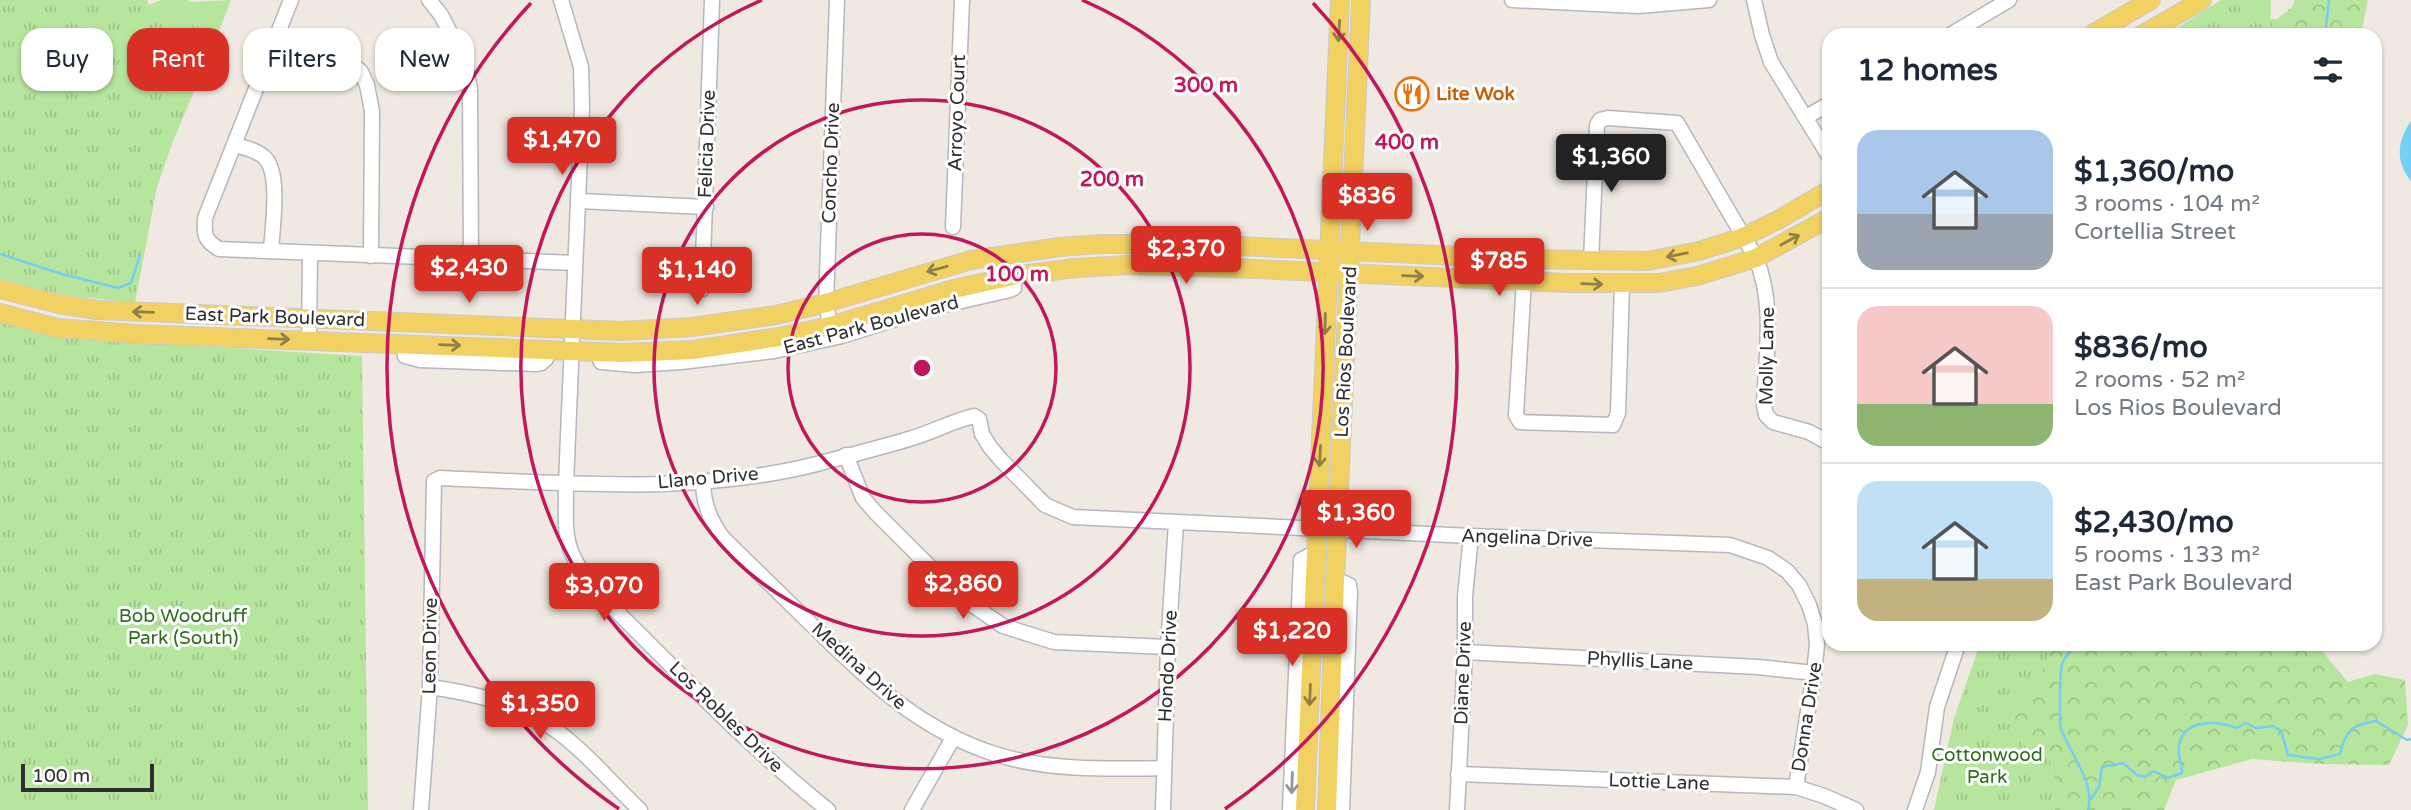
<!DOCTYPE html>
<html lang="en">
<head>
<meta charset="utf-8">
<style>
  body { margin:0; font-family:"Varela Round",sans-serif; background:#f6f6f7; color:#1f2937; height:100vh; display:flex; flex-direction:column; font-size:26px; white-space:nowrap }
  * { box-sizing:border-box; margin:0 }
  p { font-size:23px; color:#747a83 }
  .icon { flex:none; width:38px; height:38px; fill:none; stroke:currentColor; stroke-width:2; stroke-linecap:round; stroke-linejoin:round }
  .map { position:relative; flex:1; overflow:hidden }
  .side { position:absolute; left:1822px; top:28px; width:560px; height:623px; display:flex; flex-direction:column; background:#fff; border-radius:21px; box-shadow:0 2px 5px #0004 }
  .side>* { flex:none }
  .hud { position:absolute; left:21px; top:28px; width:665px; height:63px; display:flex; gap:14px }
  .scale { position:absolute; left:21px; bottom:18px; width:133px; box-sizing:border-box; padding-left:7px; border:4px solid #2e2e2e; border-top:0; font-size:19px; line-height:24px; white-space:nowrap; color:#2e2e2e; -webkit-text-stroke:5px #fff; paint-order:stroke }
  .price { position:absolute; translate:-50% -60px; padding:0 16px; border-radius:7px; background:#d93025; color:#fff; font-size:23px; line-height:46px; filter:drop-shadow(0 2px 4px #0008) }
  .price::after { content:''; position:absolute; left:50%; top:42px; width:21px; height:16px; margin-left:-10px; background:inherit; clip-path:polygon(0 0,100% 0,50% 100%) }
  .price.selected { background:#222; color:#fff }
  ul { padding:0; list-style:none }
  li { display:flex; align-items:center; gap:21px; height:175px; padding:0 35px }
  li+li { border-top:2px solid #e0e1e3 }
  li span { display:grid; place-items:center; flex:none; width:196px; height:140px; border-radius:21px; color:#555 }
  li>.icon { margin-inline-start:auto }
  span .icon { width:84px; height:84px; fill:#fffc; stroke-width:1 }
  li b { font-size:30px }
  h2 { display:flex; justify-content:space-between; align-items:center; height:84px; padding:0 35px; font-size:30px }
  .tag { padding:0 24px; border-radius:21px; background:#fff; box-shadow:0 2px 5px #0004; font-size:24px; line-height:63px }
  .tag.selected { background:#d93025; color:#fff }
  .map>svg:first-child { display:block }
</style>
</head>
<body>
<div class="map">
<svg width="2411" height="810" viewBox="0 0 2411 810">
  <defs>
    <pattern id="forest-crowns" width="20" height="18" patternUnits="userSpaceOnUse" patternTransform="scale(1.75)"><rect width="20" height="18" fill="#b6e59e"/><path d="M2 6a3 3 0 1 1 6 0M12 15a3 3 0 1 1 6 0" fill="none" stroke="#9dc588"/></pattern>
    <pattern id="park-tufts" width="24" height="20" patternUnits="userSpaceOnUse" patternTransform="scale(1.75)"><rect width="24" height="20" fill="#b6e59e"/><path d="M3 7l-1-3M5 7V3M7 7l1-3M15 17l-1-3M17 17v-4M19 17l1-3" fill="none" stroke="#9dc588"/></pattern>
  </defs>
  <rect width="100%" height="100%" fill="#efe9e1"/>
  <!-- grass -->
  <path fill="#b6e59e" d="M133,0H147L149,5L161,0H188L189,2L231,0L218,34Z"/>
  <!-- forest -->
  <g fill="url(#forest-crowns)">
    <path d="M2295,0H2368L2361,35H2270V19H2277L2292,7Z"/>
    <path d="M2054,644H2316L2348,682L2375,674L2405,680L2408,725L2389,765L2319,764L2252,759L2176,780L2164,810H2055V785L2050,759L2026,748L2010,728C2013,719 2015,709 2020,702C2033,681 2046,669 2054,644Z"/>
  </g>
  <!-- park -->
  <g fill="url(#park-tufts)">
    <path d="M0,0H133L218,34L172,144L157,187L135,303L54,294L0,281Z"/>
    <path d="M2221,0H2271L2270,35H2166Z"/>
    <path d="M0,319L131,342L362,356L368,810H0Z"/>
    <path d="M1980,644H2054C2047,669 2033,681 2020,702C2015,709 2013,719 2010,728L2026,748L2050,759L2055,785V810H1934L1954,718Z"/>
  </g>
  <!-- water -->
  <path fill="#75cff0" d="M2411,121V181C2395,162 2397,141 2411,121Z"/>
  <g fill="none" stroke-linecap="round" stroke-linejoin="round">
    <!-- stream -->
    <g stroke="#75cff0" stroke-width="2.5">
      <path d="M2325,35L2329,0"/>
      <path d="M0,254L62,274L118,288L131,283L140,255"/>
      <path d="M2080,644C2073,647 2065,656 2062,664C2060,670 2059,723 2061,729C2071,755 2095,782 2088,810"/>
      <path d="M2091,799L2099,787L2102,767L2123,763L2137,775L2145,777L2154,771L2168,778L2182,773C2182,765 2177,753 2179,745C2184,718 2218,721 2237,728L2246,723L2256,728L2273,726L2281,731L2288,755L2319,759L2340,754C2346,730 2351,725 2376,721L2407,740L2411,739"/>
    </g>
    <defs>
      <g id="minor">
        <path d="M291,0L205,218C204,234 204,240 219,249L575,263"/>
        <path d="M429,0L441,15L464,60L470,89L471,260"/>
        <path d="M561,0L581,67L582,107L566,483C566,537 561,546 595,590C671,664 745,744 828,810"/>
        <path d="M1512,0L1638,6L1709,0"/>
        <path d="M1754,0L1762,35L1771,62L1829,156"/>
        <path d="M1950,35L2009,0"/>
        <path d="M278,38L288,43L325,47L337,53L350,61L361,72L367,85L372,111L371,256"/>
        <path d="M1806,117L1829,104"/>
        <path d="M235,145C245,148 257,150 265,158C281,174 272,230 271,251"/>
        <path d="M579,201L706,207"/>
        <path d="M953,227L962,0"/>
        <path d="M1591,261L1597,125L1600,120L1608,118L1677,123L1756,258C1775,305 1766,355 1764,405L1766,415L1773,422L1809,432L1829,443"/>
        <path d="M1524,280L1516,415L1520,422L1613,425L1618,413L1622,285"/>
        <path d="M702,289L712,0"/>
        <path d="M830,326L826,303L837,0"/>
        <path d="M309,340L310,254"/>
        <path d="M403,343L405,356L420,360L535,364L541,363L546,359V349"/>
        <path d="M597,352L601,362L635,365L681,362L774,351L842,336L931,308L1010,290L1014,288L1013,276"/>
        <path d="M846,455L863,498L876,513L958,595L1003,626L1054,642L1168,647"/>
        <path d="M703,481C703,502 710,521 723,538C754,568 784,598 814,627C869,681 920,730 995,754C1048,771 1109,769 1164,768"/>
        <path d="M1335,579L1349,585L1350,592L1342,810"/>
        <path d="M1465,652L1758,667L1814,673"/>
        <path d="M430,687C472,693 511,702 548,725C581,746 611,783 640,810"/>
        <path d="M1458,774L1796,787L1824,796L1856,810"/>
        <path d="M421,810L430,687L434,481L440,478C564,483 694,495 817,464C847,456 879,448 909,439C931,433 952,421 974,416L979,419L982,434L990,447L1001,460L1045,505L1073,517L1471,536L1730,545L1768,558L1787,571L1799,585L1809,605L1815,624L1817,645L1814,673L1796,787"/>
        <path d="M912,810L953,738"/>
        <path d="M1163,810L1168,647L1176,523"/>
        <path d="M1290,810L1301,560L1316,552"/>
        <path d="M1457,810L1465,652V596L1471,536"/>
        <path d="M1915,810L1928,772L1937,707L1958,644"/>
      </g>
      <g id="major">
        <path d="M2091,35L2151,0"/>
        <path d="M2142,35L2202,0"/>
        <path d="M0,289L59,304L97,310L621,331L692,327L776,315L826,303L971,260L1060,247L1101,244H1194L1524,259L1648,261L1699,251L1743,237L1780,219L1829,190"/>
        <path d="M0,313L57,328L135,334L623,353L693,350L780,337L830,326L954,289L1013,276L1076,268L1127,265L1230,268L1568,283H1659L1697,276L1756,258L1829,218"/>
        <path d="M1305,810L1340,0"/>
        <path d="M1327,810L1335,579L1361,0"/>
      </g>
    </defs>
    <!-- minor casing -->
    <use href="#minor" stroke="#b4b7c1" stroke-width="17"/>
    <!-- major casing -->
    <use href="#major" stroke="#c9c9c9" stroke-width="20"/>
    <!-- minor -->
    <use href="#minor" stroke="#fff" stroke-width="14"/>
    <!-- major -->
    <use href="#major" stroke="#f2d163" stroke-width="18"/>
  </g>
  <!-- one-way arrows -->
  <defs><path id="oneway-shaft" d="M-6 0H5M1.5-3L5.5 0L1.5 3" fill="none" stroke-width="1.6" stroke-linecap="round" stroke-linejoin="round" transform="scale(1.75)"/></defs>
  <g stroke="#908048">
    <use href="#oneway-shaft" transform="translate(1339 31) rotate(93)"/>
    <use href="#oneway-shaft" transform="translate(1790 240) rotate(-29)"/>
    <use href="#oneway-shaft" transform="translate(1677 255) rotate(169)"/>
    <use href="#oneway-shaft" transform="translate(937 269) rotate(165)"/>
    <use href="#oneway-shaft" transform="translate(1413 276) rotate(2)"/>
    <use href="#oneway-shaft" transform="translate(1592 284) rotate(2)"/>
    <use href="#oneway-shaft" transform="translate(143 312) rotate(-178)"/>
    <use href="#oneway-shaft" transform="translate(1325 324) rotate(92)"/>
    <use href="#oneway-shaft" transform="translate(279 339) rotate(2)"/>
    <use href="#oneway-shaft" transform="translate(450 345) rotate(2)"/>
    <use href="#oneway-shaft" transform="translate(1320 456) rotate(93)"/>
    <use href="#oneway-shaft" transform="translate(1310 695) rotate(92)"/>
  </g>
  <use stroke="#969696" href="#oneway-shaft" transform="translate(1292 783) rotate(92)"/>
  <!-- distance rings -->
  <g fill="none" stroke="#c2185b" stroke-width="3.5">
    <circle cx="922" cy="368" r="134"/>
    <circle cx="922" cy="368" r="268"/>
    <path d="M1082 0A401 401 0 1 1 762 0"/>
    <path d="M619 809A535 535 0 0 1 531 3M1313 3A535 535 0 0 1 1225 809"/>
  </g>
  <!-- icons -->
  <defs>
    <symbol id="restaurant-ring" viewBox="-11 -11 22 22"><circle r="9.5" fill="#fff" stroke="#e8710a" stroke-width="1.5"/><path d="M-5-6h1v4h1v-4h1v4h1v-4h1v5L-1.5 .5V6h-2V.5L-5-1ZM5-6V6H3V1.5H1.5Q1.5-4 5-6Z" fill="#e8710a"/></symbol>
  </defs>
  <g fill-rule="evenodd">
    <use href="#restaurant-ring" x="1393" y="75" width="38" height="38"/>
  </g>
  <g text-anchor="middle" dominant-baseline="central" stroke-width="6" stroke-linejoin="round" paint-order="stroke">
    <!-- food labels -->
    <g font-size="19" font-weight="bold" fill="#c56008" stroke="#fff" text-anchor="start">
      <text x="1436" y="94">Lite Wok</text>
    </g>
    <!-- street labels -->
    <g font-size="19" fill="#2e2e2e" stroke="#fff">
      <text transform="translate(957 113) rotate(-88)">Arroyo Court</text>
      <text transform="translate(707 144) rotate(-88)">Felicia Drive</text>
      <text transform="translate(831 163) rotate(-88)">Concho Drive</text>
      <text transform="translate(275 317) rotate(2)">East Park Boulevard</text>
      <text transform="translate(871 325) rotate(-15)">East Park Boulevard</text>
      <text transform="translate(1346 352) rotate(-87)">Los Rios Boulevard</text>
      <text transform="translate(1767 356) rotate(-89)">Molly Lane</text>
      <text transform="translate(708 478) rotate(-5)">Llano Drive</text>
      <text transform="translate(1527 538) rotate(2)">Angelina Drive</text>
      <text transform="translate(430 646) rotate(-89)">Leon Drive</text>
      <text transform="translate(1640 661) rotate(3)">Phyllis Lane</text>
      <text transform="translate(859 666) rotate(42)">Medina Drive</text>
      <text transform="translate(1168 666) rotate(-87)">Hondo Drive</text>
      <text transform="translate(1463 673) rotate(-88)">Diane Drive</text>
      <text transform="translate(726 717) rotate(44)">Los Robles Drive</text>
      <text transform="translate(1807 717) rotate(-81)">Donna Drive</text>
      <text transform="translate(1659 782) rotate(2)">Lottie Lane</text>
    </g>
    <!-- park labels -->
    <g font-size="19" fill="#2c6e1b" stroke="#fff">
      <text x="183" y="616">Bob Woodruff<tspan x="183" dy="22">Park (South)</tspan></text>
      <text x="1987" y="755">Cottonwood<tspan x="1987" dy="22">Park</tspan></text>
    </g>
  </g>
  <circle cx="922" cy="368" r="10" fill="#c2185b" stroke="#fff" stroke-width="3.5"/>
  <g font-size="21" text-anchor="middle" font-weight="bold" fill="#c2185b" stroke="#fff" stroke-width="6" stroke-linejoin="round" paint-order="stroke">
    <text x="1206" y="92">300 m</text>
    <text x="1407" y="149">400 m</text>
    <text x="1112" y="186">200 m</text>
    <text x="1017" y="281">100 m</text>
  </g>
</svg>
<div class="scale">100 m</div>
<b class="price" style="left:562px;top:177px">$1,470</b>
<b class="price selected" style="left:1611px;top:194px">$1,360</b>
<b class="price" style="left:1367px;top:233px">$836</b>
<b class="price" style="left:1186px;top:286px">$2,370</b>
<b class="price" style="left:1499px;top:298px">$785</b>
<b class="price" style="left:469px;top:305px">$2,430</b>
<b class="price" style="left:697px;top:307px">$1,140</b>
<b class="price" style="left:1356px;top:550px">$1,360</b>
<b class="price" style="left:963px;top:621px">$2,860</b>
<b class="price" style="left:604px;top:623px">$3,070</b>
<b class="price" style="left:1292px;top:668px">$1,220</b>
<b class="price" style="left:540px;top:741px">$1,350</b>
<div class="hud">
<a class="tag">Buy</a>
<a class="tag selected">Rent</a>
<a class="tag">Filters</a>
<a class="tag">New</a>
</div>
<section class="side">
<h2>12 homes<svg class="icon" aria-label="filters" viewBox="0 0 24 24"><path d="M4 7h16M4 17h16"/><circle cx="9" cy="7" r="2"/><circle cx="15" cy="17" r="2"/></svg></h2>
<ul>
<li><span style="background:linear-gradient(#a9c7e8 60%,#9aa5b1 0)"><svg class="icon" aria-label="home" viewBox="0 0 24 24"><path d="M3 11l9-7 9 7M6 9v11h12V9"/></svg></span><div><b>$1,360/mo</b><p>3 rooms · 104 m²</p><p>Cortellia Street</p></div></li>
<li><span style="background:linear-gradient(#f6c9c9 70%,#8fb573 0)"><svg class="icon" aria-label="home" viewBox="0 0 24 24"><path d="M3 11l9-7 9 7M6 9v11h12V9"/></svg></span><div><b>$836/mo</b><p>2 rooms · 52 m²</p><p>Los Rios Boulevard</p></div></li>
<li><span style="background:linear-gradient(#bfe0f5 70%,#c2b280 0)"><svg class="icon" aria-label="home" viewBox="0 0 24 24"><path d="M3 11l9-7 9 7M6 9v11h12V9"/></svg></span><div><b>$2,430/mo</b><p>5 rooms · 133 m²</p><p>East Park Boulevard</p></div></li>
</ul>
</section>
</div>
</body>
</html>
